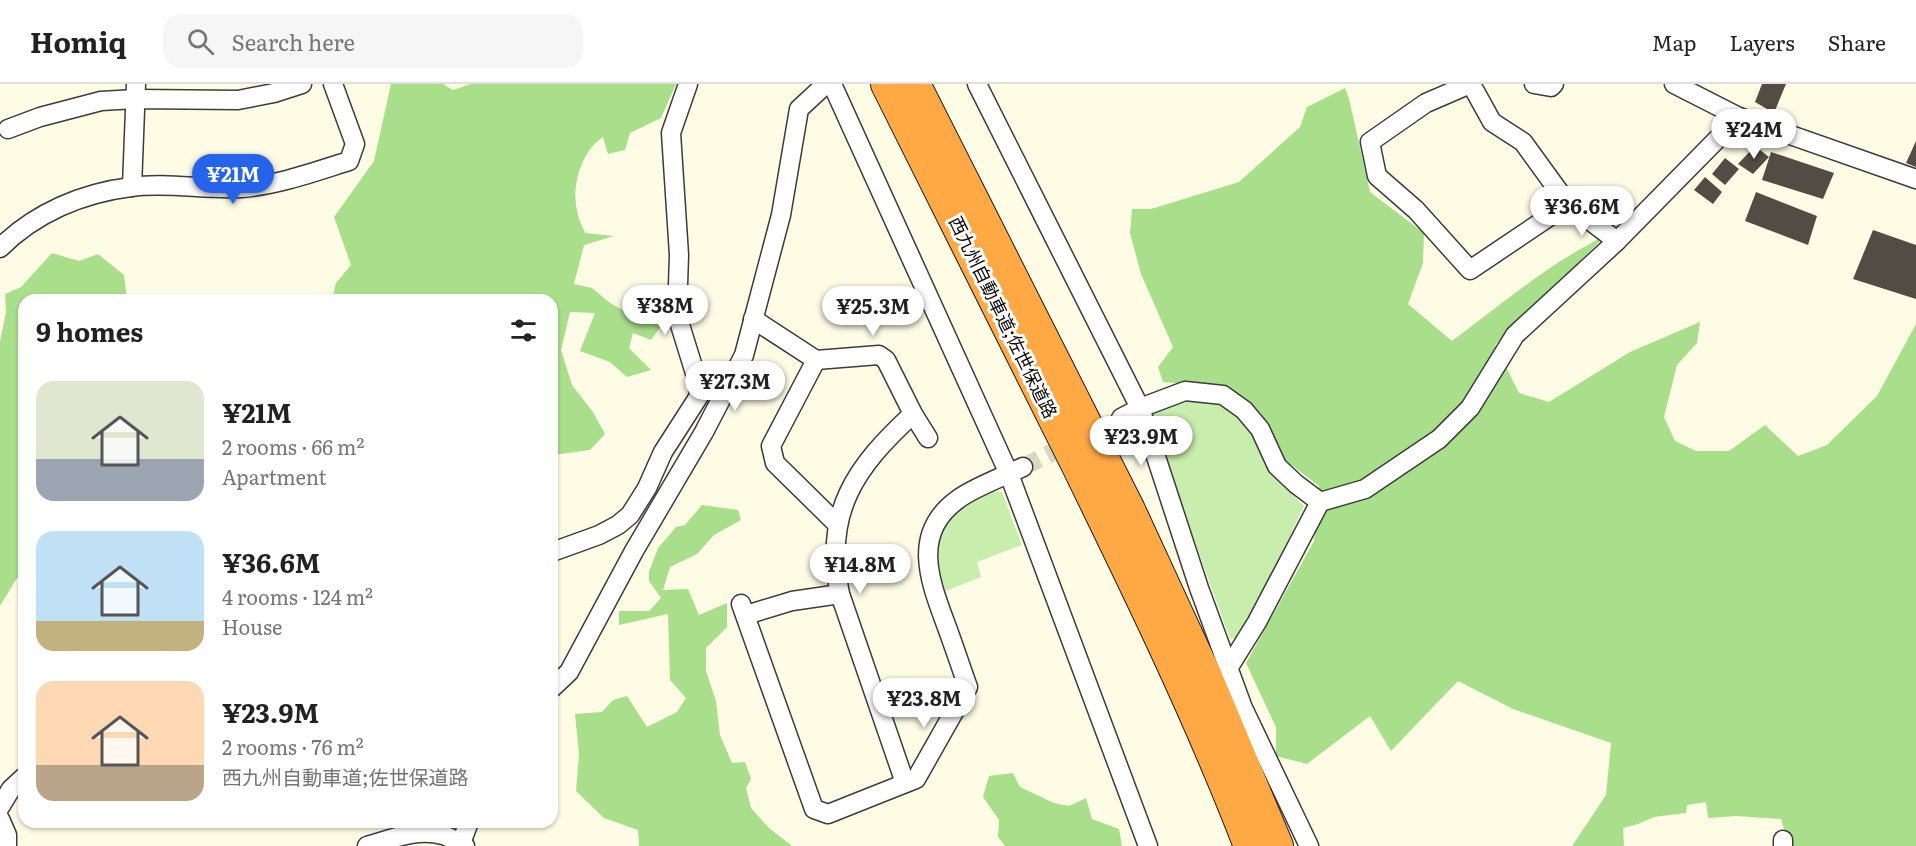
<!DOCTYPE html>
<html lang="en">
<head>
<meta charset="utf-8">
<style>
  body { margin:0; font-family:Literata,"Noto Sans JP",serif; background:#f6f6f6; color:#222; height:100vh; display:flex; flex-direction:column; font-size:22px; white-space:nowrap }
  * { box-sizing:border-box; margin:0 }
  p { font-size:20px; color:#767676 }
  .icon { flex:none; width:33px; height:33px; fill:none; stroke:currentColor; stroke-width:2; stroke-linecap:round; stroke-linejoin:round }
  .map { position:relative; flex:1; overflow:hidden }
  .panel { position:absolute; left:18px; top:210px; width:540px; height:534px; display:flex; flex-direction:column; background:#fff; border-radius:18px; box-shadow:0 2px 4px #0004 }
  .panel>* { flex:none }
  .price { position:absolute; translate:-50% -51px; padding:0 14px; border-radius:21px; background:#fff; color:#222; font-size:20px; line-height:39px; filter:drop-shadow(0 2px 3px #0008) }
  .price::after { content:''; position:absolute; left:50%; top:36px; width:18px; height:14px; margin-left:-9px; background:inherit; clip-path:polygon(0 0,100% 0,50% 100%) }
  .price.on { background:#2563eb; color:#fff }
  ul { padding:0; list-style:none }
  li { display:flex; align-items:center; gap:18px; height:150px; padding:0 18px }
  li span { display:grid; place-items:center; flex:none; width:168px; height:120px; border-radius:18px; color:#555 }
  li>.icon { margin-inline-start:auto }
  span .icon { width:72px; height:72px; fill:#fffc; stroke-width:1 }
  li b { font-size:26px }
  h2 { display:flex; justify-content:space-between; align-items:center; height:72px; padding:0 18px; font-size:26px }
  header { display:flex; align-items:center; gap:36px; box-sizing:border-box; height:84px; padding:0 30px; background:#fff; border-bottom:2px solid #e0e0e0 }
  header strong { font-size:28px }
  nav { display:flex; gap:33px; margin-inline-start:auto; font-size:21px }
  .search { width:420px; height:54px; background:#f6f6f6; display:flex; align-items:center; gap:15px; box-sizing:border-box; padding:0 21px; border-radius:18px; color:#767676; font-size:22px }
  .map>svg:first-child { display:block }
</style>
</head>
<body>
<header>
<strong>Homiq</strong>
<div class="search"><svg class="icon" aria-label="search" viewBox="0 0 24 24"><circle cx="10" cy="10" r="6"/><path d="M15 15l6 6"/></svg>Search here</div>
<nav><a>Map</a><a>Layers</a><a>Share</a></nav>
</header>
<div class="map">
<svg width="1916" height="762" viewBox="0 0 1916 762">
  <rect width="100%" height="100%" fill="#fffce6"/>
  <!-- green -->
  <g fill="#c8edac">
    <path d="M1194,315L1220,317L1250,344L1264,376L1275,394L1304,422L1256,524L1239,553L1230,555L1149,331Z"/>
    <path d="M992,407L1002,408L1022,461L977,478L981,493L946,507C934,477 934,443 962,421C970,415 983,411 992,407Z"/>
  </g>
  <!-- forest -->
  <g fill="#a9df8a">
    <path d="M391,0H443L453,6L471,0H676L661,34L630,49L625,66L608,70L603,53C582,66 571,102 577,126C578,134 582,142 585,149L614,152L584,161L574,200L592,204L610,219L630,230H650L661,242L651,256L633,249L629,264L651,286L627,293L610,278L580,267L595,229L570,228L561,266L572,301L593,328L605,350L590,366L553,371L554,383H552V216H332L336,199L351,181L334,133L374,77Z"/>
    <path d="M1345,4L1349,15L1370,108L1424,149L1423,179L1408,220L1452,257C1500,221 1551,178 1605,152L1495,261L1519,309L1549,318L1630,268L1700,238L1697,259L1677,281L1664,333L1675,357L1696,367H1729L1765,341L1798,372L1827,361L1877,312L1916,240V762H1789L1781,735L1736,732L1708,734L1706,718L1687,721L1686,729L1654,733L1638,740L1623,744L1624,762H1572L1606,711L1611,659L1513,625L1458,597L1391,667L1370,632L1307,680L1276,672V643L1246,579L1314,457L1319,402L1285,376L1261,334L1217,303L1163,298L1158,283L1173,263L1141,190L1130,149L1132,125H1151L1239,98L1300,43L1307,23Z"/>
    <path d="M52,169L79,177L98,170L124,191L127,216H24V490L17,494L0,522V258L6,228L5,210L21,203Z"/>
    <path d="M702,421L738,426L741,436L714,451L697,470L670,483L663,506L688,505L699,531L727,519V543L706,564V587L716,617L720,651L732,679L745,678L751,695L746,704L751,724L769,744L792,762H639L638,746L604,734L576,707L579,670L575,630L602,628L613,616L627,612L647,643L677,628L686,614L670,596L668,530L619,541V527H649L661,514L649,497V488L658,464L676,443L685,441Z"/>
    <path d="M1013,689L1020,703L1054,719L1069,722L1086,714L1092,735L1119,745L1122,762H1005L998,753L999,736L983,713L989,692Z"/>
  </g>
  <!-- building -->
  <g fill="#534c45">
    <path d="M1762,0H1786L1774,29L1755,18Z"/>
    <path d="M1916,57V83L1906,79Z"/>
    <path d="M1755,62L1769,73L1753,90L1738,80Z"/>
    <path d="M1771,68L1834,89L1823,115L1762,96Z"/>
    <path d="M1725,74L1739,85L1725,101L1712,90Z"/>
    <path d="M1705,93L1722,108L1713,120L1694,106Z"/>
    <path d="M1756,108L1817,132L1808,161L1745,137Z"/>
    <path d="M1873,146L1916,161V215L1853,195Z"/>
  </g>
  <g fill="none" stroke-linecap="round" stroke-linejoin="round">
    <!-- minor-tunnel -->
    <path stroke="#dad8c5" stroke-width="18" stroke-dasharray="18 9" stroke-linecap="butt" d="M1023,383L1121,334"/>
    <defs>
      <g id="minor">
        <path d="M832,0L1009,390L1148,762"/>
        <path d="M977,0L1140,324L1199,504L1243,624L1309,762"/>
        <path d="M1470,0L1426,19L1370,58L1377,92L1416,126L1470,186L1568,120L1523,58L1492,38L1471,0"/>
        <path d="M1534,0L1551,3L1554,0"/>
        <path d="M1674,0L1739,33L1916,95"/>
        <path d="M8,45L40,33L101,17L136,15L238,16L274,9L302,0"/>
        <path d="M132,103L136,0"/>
        <path d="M1568,120L1617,157"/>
        <path d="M0,164C35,129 82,109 131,103C167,98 205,106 242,104C278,101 314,88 349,77L355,60L333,0"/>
        <path d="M753,235L816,276L879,271L886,276L913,330L928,354"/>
        <path d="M816,276L771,362L775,379L837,440"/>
        <path d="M1121,334L1140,324L1185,307L1223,311L1244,326L1260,345L1277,382L1296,400L1320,418"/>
        <path d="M552,468L599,451L618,441L630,431L647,404L663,368L699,312L698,299L677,231L679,171L671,49L688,0"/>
        <path d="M741,520L814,725L828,730L916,695L968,603C960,581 953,559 945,538C929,495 912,449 957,416C972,404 1005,392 1023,383"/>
        <path d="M746,531L792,517L840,510"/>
        <path d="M1229,583L1257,538L1320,418L1365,405L1439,355L1470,324L1515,251L1617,157L1739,33"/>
        <path d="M552,604L569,588L634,467L704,348L744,271L781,131L799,25L826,0"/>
        <path d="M905,699L840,510C823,429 855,383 913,330"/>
        <path d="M0,723L11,705L24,693"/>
        <path d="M0,735L7,751V762"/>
        <path d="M1783,756V762"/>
        <path d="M367,762C391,755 417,744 443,751C450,753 458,759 465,762"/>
        <path d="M460,762L469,738"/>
      </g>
      <g id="motorway">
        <path d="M887,0C951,127 1015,254 1078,382C1139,507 1200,632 1250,762"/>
        <path d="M914,0L1129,426L1206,593L1277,762"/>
      </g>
    </defs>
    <!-- minor casing -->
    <use href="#minor" stroke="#3c3c3c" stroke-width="21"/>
    <!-- motorway casing -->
    <use href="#motorway" stroke="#1a1a1a" stroke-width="34"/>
    <!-- minor -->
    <use href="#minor" stroke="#fff" stroke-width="18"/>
    <!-- motorway -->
    <use href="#motorway" stroke="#ffa944" stroke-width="32"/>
  </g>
  <g text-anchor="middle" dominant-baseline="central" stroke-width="6" stroke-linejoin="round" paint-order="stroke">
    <!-- street labels -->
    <g font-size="18" fill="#090909" stroke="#fff">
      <text transform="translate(1004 233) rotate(64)">西九州自動車道;佐世保道路</text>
    </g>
  </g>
</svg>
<b class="price" style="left:1754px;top:76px">¥24M</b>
<b class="price on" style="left:233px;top:121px">¥21M</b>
<b class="price" style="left:1582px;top:153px">¥36.6M</b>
<b class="price" style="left:665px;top:252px">¥38M</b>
<b class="price" style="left:873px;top:253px">¥25.3M</b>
<b class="price" style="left:735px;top:328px">¥27.3M</b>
<b class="price" style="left:1141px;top:383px">¥23.9M</b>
<b class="price" style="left:860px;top:511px">¥14.8M</b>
<b class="price" style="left:924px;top:645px">¥23.8M</b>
<section class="panel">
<h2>9 homes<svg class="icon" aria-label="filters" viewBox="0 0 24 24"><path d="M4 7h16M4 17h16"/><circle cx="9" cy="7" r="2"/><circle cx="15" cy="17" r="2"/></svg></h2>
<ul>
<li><span style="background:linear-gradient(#dfe7d0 65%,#9aa5b1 0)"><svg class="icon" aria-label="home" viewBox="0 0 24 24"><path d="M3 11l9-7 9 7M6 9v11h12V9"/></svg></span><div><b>¥21M</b><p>2 rooms · 66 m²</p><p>Apartment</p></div></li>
<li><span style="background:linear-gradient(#bfe0f5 75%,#c2b280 0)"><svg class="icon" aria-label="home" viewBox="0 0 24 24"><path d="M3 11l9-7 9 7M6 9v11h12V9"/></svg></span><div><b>¥36.6M</b><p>4 rooms · 124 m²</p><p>House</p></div></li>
<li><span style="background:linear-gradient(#ffd9b3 70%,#b9a48a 0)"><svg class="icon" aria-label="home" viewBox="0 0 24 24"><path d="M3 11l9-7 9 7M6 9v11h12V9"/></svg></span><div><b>¥23.9M</b><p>2 rooms · 76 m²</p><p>西九州自動車道;佐世保道路</p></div></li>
</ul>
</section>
</div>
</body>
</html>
